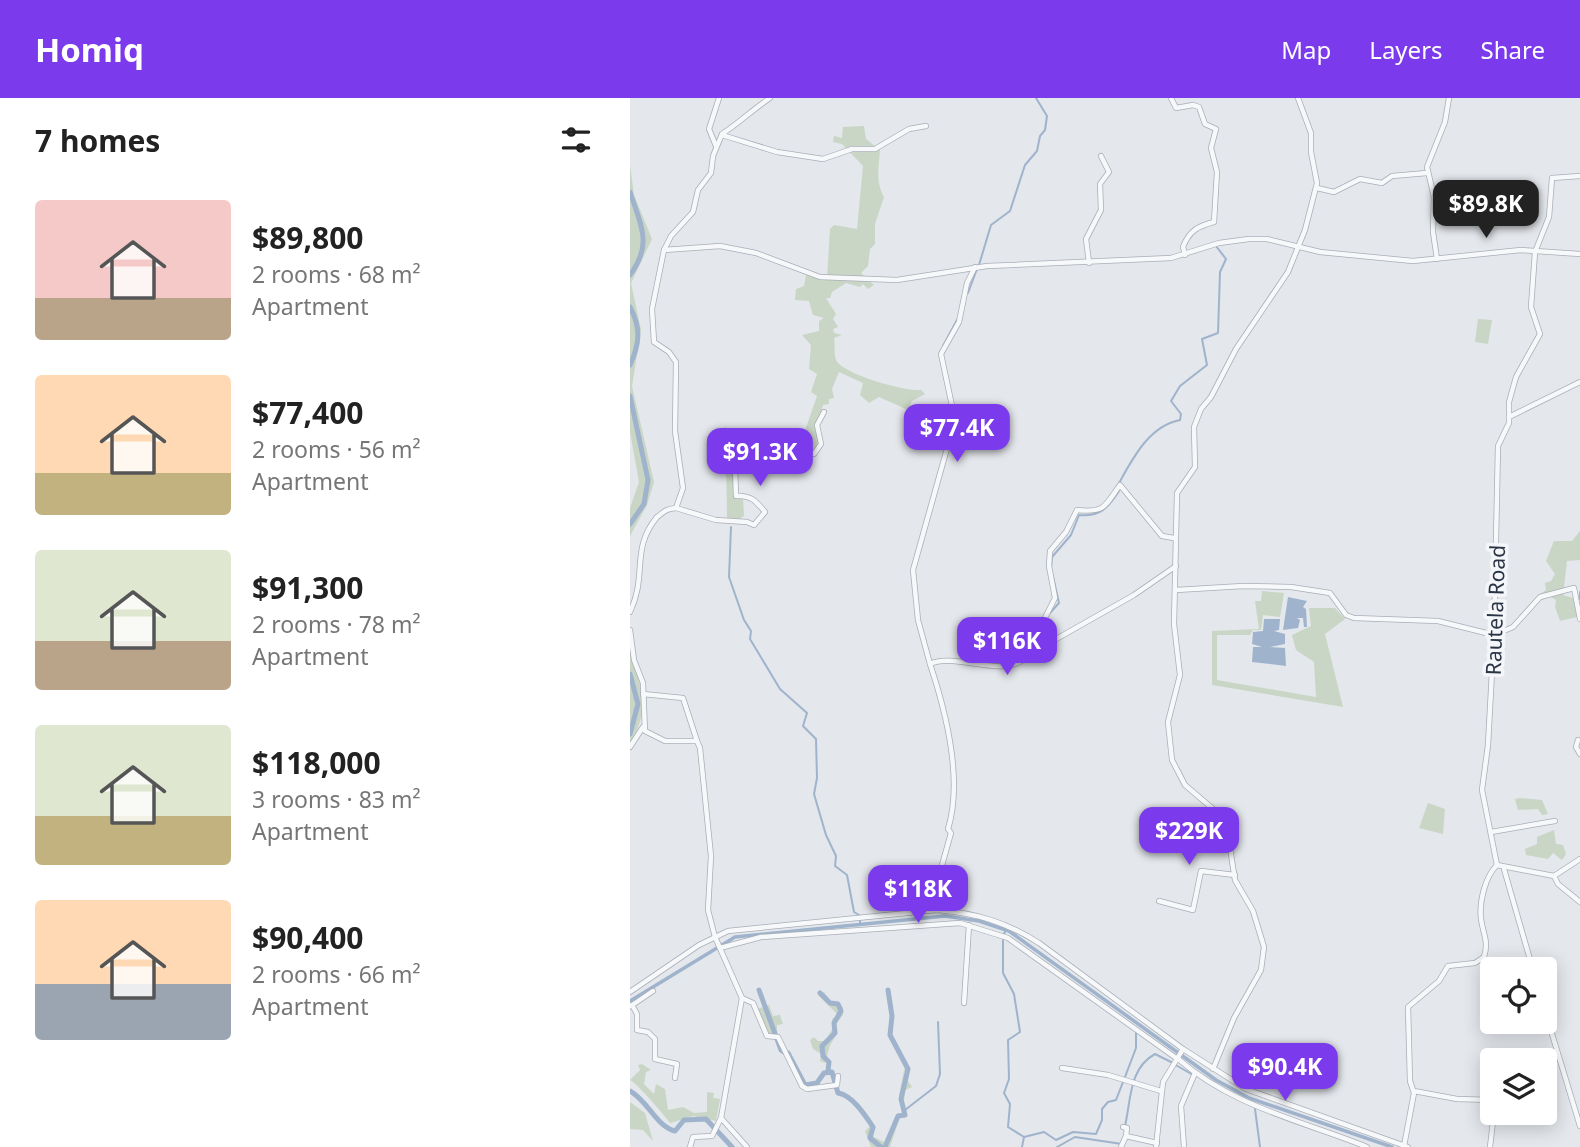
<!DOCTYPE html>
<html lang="en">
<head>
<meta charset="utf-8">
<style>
  body { margin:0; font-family:"Noto Sans",sans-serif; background:#f6f6f6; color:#222; height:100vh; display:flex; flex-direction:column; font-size:26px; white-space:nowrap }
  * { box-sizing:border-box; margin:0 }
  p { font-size:23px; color:#767676 }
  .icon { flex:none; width:38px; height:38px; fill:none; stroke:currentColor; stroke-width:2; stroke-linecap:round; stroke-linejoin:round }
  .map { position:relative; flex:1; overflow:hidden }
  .panel { display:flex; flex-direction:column; background:#fff; width:630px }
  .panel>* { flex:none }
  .buttons { position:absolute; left:850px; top:859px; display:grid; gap:14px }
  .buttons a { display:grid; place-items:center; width:77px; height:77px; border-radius:7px; background:#fff; box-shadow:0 4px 18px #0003; font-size:35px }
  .price { position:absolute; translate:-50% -60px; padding:0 16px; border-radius:14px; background:#7c3aed; color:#fff; font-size:23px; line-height:46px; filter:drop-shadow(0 2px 4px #0008) }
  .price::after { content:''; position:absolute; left:50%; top:42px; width:21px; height:16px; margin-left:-10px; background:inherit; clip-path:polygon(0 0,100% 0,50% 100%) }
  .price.current { background:#222; color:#fff }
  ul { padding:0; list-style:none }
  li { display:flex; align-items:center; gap:21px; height:175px; padding:0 35px }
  li span { display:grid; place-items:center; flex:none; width:196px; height:140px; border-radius:7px; color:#555 }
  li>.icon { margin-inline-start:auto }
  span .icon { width:84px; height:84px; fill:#fffc; stroke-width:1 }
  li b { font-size:30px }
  h2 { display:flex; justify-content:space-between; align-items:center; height:84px; padding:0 35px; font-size:30px }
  header { display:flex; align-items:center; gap:42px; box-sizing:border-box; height:98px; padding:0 35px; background:#7c3aed; color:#fff }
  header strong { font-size:33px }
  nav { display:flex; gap:38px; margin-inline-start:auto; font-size:24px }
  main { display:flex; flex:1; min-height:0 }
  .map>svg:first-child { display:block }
</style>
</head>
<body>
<header>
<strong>Homiq</strong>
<nav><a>Map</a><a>Layers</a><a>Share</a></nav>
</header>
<main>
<section class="panel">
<h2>7 homes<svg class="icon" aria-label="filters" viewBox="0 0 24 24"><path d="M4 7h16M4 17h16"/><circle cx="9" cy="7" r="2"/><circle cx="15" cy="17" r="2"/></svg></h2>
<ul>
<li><span style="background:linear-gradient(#f6c9c9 70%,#b9a48a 0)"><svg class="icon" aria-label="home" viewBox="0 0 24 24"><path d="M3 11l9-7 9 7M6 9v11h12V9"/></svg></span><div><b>$89,800</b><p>2 rooms · 68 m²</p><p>Apartment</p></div></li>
<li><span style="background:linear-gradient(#ffd9b3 70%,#c2b280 0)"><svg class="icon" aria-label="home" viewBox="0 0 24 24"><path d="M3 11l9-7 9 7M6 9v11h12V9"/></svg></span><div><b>$77,400</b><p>2 rooms · 56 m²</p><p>Apartment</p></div></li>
<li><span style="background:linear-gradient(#dfe7d0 65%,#b9a48a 0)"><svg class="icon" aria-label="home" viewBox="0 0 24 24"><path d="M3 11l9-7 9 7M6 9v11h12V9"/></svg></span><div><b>$91,300</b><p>2 rooms · 78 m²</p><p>Apartment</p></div></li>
<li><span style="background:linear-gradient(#dfe7d0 65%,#c2b280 0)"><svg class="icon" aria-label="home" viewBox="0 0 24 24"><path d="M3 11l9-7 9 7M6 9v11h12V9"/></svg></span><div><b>$118,000</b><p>3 rooms · 83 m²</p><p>Apartment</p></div></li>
<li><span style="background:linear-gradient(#ffd9b3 60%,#9aa5b1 0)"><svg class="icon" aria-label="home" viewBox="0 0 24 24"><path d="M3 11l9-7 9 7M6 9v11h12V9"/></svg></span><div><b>$90,400</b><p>2 rooms · 66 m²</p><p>Apartment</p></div></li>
</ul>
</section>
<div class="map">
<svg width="950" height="1049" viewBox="0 0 950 1049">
  <rect width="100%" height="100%" fill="#e4e7ec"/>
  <!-- green -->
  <g fill="#c9d6c5">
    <path d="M234,28L236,41L250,52C249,67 245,83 254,99L245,126V146L240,151L238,168L231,175L244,187L238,191L233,186L230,189L216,185L202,194L200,200H196L206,216L203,221L208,229L203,231L204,235L212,237L204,240C205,246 204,256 206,262C212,276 276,294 291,292L295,296L282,303L278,312L249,299L239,305L230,297L233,285L209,274L202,291L204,300L199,301V306L193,307L187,330L191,346L183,355L136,351L104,367V397L113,401L114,418L106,423L97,420L96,353L89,344L88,332L96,329L108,345L119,348C136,339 153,349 171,344L187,298L181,294L187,276L179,271L181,247L172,237L189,233V223L194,220L183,217L179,203L165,202L166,191L174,188L176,177L197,181L200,131L204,127L227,131L233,68L212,46L203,44L204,38L212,40L213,29Z"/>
    <path d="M0,67L4,97L22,141L1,185L11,232L2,288L24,384L17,407L0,438V410L9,384L0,334Z"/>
    <path d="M848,221L862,222L858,246L845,244Z"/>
    <path d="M950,433V462L937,463L933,497L943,500L947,519L930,523L925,509L926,502L919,498L912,502L910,496L916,492L915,485L921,483L925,476L916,463L924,443H942Z"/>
    <path d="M632,493L654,495L650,519L633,517L631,532H623L620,537H587V582L686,599L684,564L666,552L662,537L681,528L679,510H705L715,521L695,536L713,609L582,587V533L629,531L625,503H631Z"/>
    <path d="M0,552C11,591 22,608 0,646Z"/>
    <path d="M890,700L912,702L918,716L912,717L908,711L888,712L885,701Z"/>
    <path d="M798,705L815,711L813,736L789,730Z"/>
    <path d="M924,732L926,746L933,747L936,756L932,762L923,755L918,761L896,757L895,751L907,746V739Z"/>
    <path d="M194,894L202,905L213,909V917L206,926L207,936L200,947L195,965L190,963L191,956L183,951L180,942L184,939L188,943H195L203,930L202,921L208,917L188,897Z"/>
    <path d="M139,907L143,918L150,917L153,926L147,927V935L137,936L127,911Z"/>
    <path d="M276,963L279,971L278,983L282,989L275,992L274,1004L277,1018L270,1019L260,1049H241L235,1033L241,1027L246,1029L242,1038L254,1044L267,1017L272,1015L269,997Z"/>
    <path d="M12,966L21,972L16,974L14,986L24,996L26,986L35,991L38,1012L53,1009L64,1015L77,1014V994L84,995L83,1000L90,1001L86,1023L64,1018L40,1025C35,1018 7,985 0,982L10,972L8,967Z"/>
    <path d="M0,1004L15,1015L23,1043L13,1032L0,1031Z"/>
  </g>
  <!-- water -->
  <g fill="#9fb4cc">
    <path d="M658,499L677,503L673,509L676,511L677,529H674L673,520H667L670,522L668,530L653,532Z"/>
    <path d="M634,521H650L649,532L644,533L655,536V546L640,549L655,550L656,568L622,564L623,549H632L622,546L623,534L633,533Z"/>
  </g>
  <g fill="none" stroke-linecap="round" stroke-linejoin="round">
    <!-- stream -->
    <g stroke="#9fb4cc" stroke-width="2">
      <path d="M349,167L361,127L380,113L395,67L407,53L410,38L415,32L417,18L406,0"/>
      <path d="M338,195L347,171"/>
      <path d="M313,248L327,222"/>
      <path d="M489,385C503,360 519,328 550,322L551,316L541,303L550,288L577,267L572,241L588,235L590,174L596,161L586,148"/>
      <path d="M101,429L99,479L114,522L121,533L120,541L150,591L177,615L173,628L186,641L187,680L184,696L196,737L206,758L205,768L217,777L224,814L229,817"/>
      <path d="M421,470L422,459L441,437L449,417C470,419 478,410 489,393"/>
      <path d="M950,494V501"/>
      <path d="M420,515L429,505L423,479"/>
      <path d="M230,823V826"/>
      <path d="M374,836L376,832"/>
      <path d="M373,842V875L384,896L390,934L378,942L379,981L374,995L380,1006L378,1029L394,1039"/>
      <path d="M544,966L563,977"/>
      <path d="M495,979L506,950V935"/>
      <path d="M625,1011L630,1049"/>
      <path d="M275,1012L306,988L310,976L308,924"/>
      <path d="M495,1028C501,1002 499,970 525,956L541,964"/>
      <path d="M392,1049L394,1039L414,1034L426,1042L443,1034L466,1036L472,1022V1011L478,1004L486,1002L493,984"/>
      <path d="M427,1049L445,1039L492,1046"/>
    </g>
    <!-- canal -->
    <path stroke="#9fb4cc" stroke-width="3.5" d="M0,903L105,839L315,818L349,823L379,833L586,982L619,1000L762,1049"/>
    <!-- river -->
    <g stroke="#9fb4cc" stroke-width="5">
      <path d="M0,94C11,128 23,146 0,177"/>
      <path d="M0,209C11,230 10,245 0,267"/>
      <path d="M0,298L18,382L14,406L0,426"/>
      <path d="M0,576L8,606L0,636"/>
      <path d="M129,892L151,952L156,955"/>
      <path d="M190,895L200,905L208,906L211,913L204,925L205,935L192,948L193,958L199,964L198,973"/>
      <path d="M158,955L175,987L187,985L194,975L202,974L208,995C222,997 235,1017 243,1029L240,1040L251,1049"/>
      <path d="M0,993C18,1003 26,1028 45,1033L54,1022L76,1021L102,1049"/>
      <path d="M255,1049L268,1018L275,1017L271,1001L278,971L260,937L262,918L258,892"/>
    </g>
    <defs>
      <g id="minor">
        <path d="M541,0L546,10L563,7L569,9L575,26L586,31L581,50L587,74L584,124C568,128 559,133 553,149L555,157"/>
        <path d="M92,37L147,54L193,61L222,51H245L279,31L296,28"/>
        <path d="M86,48L79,31L89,0"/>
        <path d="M687,90L704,94L730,81L752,85L762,78L797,75"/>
        <path d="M34,152L90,148L126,155L190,179L267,182L357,168L541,160L589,145L619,141H637L690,154L783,163L891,152L950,156"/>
        <path d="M807,161L803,134L804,99L797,69L815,24L819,0"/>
        <path d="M459,165L456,141L471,112L470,86L479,74L471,58"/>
        <path d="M879,319L950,284"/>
        <path d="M46,410L86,422L117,424L124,427L135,414C126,403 121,397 106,398L105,367L138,352L184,356L191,346L187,327L194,314"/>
        <path d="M546,492L613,488L661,489L700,495L716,517L724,520L808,523L864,537L883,529L910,499L944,490L950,521"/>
        <path d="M0,514C18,476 0,452 27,419C35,413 36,411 46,410L53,390L45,333L46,264L39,254L24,244L22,211L34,152L41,138L63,114L68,92L81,75L83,58L92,36C109,25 122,12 140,0"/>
        <path d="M0,532L4,562L13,585L15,633L35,643H67L70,650L81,758L78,812L85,839L112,900L91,1020L82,1038L63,1039L60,1049"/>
        <path d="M398,557L504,497L546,468"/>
        <path d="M300,566L288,522L283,472L325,322L311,256L329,224L337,185L345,169"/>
        <path d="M13,596L53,600L67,643"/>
        <path d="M948,642L946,649L950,656"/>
        <path d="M0,649L13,629"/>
        <path d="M861,734L925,723"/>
        <path d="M867,767L852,692L858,647L864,537L868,348L879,325V304L886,279L910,236L901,209L905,154L919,119L922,80L950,78"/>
        <path d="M867,767L924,778L950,761"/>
        <path d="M874,771L903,872"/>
        <path d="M924,778L928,786L950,804"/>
        <path d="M529,803L563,812L571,773L605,777"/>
        <path d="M307,812L312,792V767L321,735L318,731C333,682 316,614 300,566C323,554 372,580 394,561L425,500L419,468L420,453L436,434L447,412C475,415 474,409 490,387L532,438L544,440"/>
        <path d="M90,850L131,839L330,825L378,840L546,960"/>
        <path d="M0,894L69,847L98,833L307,812C346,815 376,824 409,845L553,951L616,991L778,1049"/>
        <path d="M112,900L123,905L137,938L148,939L172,988L177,991L207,987L208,978"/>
        <path d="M334,905L339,827"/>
        <path d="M2,907L7,916V932L18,934L25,941V961L47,966L45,980"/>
        <path d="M1,908L23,893"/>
        <path d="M915,913L950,1028"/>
        <path d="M547,960C603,1009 670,1022 737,1049"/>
        <path d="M432,970L478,977L531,993"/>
        <path d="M583,971L604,920L631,872L634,849L623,813L605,782L600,750L589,716L555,687L542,662L538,624L550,577L544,526L547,395L565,369L564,329L571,311L581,299L606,251L658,174L675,132L687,85L681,54V35L668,0"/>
        <path d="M784,993L827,1001L863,1002"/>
        <path d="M91,1020L117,1049"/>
        <path d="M493,1029L497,1030L496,1038L527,1045"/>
        <path d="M774,1048L784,995L780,983L778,909L809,883L818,868L845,865L854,859C859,843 853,836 851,821C849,804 855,779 867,767"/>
        <path d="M491,1049L496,1038"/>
        <path d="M526,1049L533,984L553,951"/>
        <path d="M554,1049L551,1008L565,975"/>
        <path d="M860,1049L864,1015"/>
      </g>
    </defs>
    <!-- minor casing -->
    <use href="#minor" stroke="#a9aeb7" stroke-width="6"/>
    <!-- minor -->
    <use href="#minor" stroke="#f7f8fa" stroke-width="4.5"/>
  </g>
  <g text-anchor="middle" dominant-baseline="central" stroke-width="7" stroke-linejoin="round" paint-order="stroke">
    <!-- street labels -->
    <g font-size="21" fill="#2b3445" stroke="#f4f6f9">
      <text transform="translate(865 512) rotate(-88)">Rautela Road</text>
    </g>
  </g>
</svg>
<div class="buttons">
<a><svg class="icon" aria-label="locate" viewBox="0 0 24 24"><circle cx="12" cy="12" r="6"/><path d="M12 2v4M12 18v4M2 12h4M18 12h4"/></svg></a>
<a><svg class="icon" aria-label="layers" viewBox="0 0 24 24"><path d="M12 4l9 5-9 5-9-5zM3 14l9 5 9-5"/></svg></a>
</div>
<b class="price current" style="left:856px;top:142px">$89.8K</b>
<b class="price" style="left:327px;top:366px">$77.4K</b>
<b class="price" style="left:130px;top:390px">$91.3K</b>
<b class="price" style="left:377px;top:579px">$116K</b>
<b class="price" style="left:559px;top:769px">$229K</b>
<b class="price" style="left:288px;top:827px">$118K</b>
<b class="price" style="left:655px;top:1005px">$90.4K</b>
</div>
</main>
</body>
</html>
